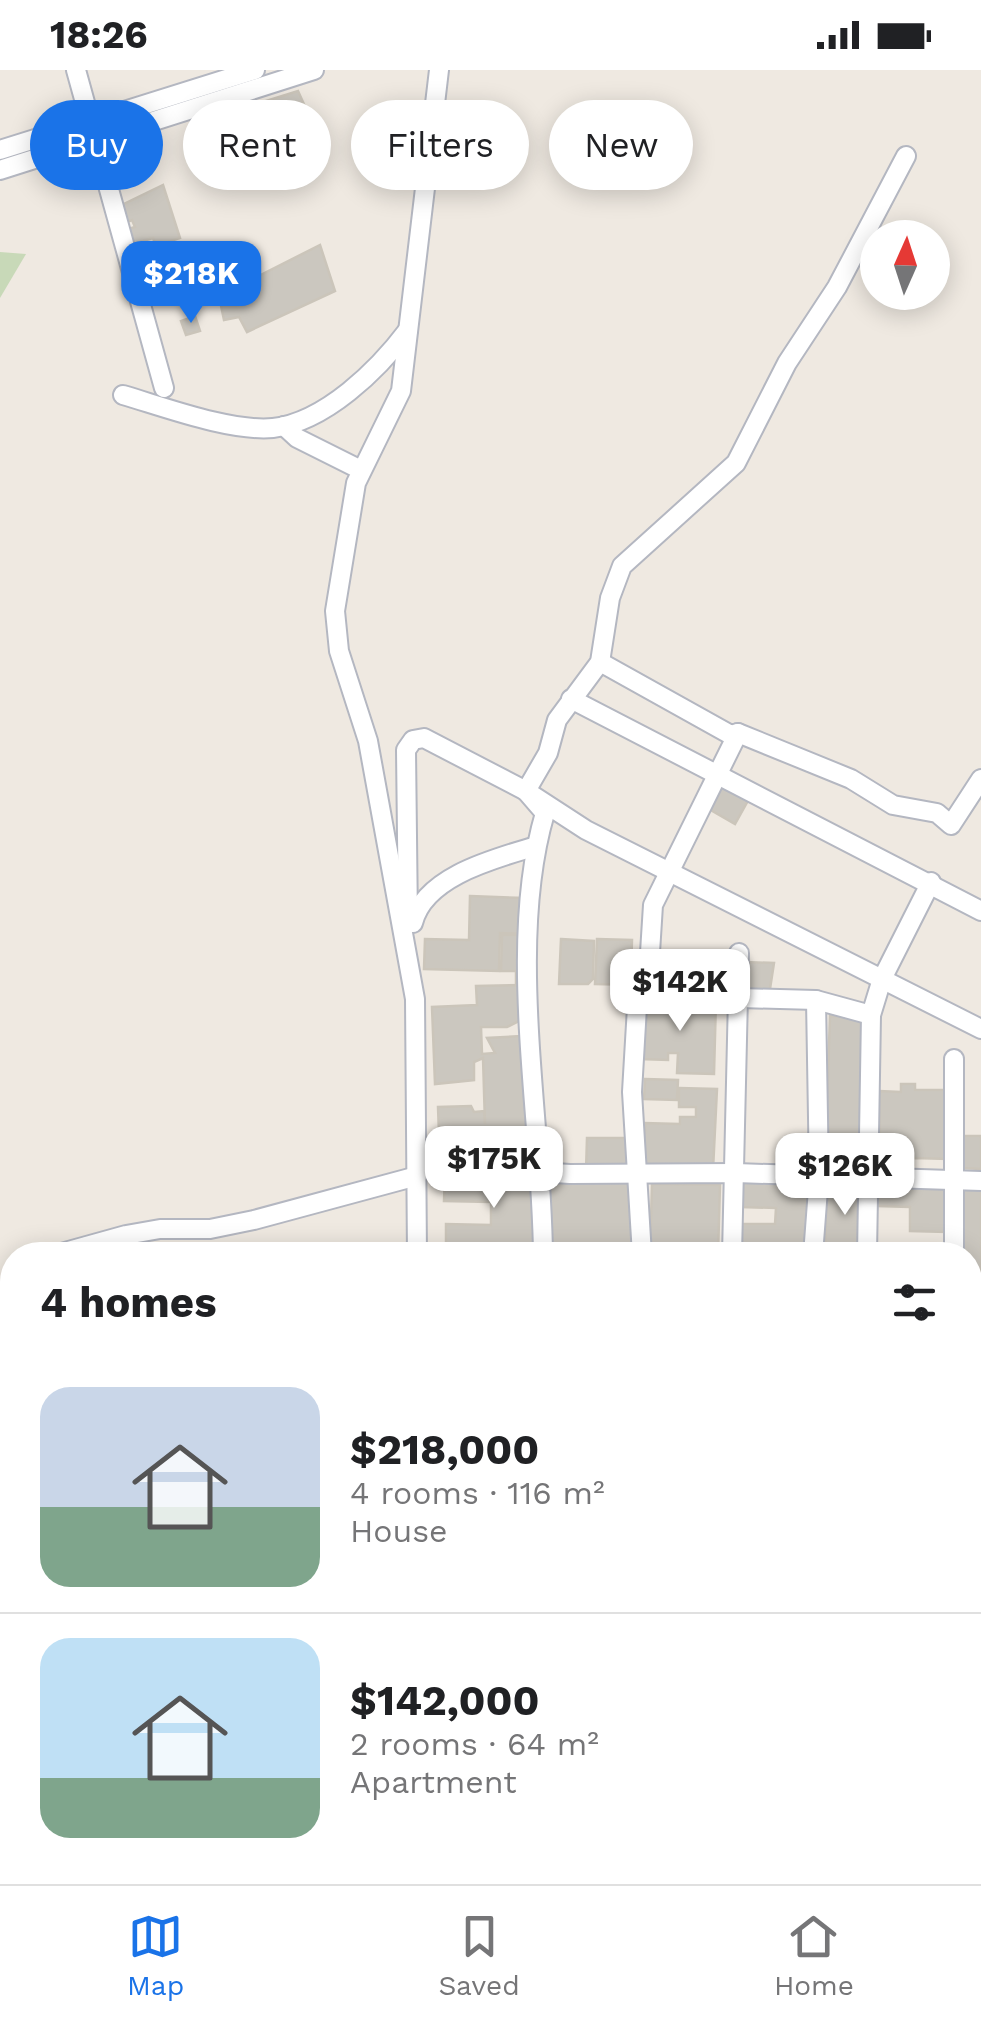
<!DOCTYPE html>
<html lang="en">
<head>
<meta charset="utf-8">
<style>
  body { margin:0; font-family:"Work Sans",sans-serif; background:#f2f2f2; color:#202124; height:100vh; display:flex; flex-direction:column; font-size:38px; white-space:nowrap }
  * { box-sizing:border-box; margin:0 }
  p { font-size:32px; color:#757577 }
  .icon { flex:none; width:55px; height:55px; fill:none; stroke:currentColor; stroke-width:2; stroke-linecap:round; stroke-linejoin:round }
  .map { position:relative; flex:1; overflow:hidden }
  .panel { position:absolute; left:0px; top:1172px; width:982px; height:642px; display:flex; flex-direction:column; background:#fff; border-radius:40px 40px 0 0; box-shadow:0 5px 25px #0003 }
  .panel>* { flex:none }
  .hud { position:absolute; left:30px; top:30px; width:922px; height:90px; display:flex; gap:20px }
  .needle { width:65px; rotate:3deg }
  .tools { position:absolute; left:860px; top:150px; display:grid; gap:20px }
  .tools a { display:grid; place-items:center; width:90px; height:90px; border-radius:50%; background:#fff; box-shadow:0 5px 25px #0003; font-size:50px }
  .price { position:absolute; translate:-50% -85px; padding:0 22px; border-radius:20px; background:#fff; color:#222; font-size:32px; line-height:65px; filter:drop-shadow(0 2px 5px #0008) }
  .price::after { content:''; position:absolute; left:50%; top:60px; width:30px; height:22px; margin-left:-15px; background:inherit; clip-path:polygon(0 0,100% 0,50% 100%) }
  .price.active { background:#1a73e8; color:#fff }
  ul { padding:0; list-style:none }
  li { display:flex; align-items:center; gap:30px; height:250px; padding:0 40px }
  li+li { border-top:2px solid #e0e0e0 }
  li span { display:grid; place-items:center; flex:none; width:280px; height:200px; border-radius:30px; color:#555 }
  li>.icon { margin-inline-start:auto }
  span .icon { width:120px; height:120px; fill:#fffc; stroke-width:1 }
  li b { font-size:42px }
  h2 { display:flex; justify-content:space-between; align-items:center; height:120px; padding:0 40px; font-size:42px }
  .tag { padding:0 35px; border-radius:45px; background:#fff; box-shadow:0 5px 25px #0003; font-size:35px; line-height:90px }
  .tag.active { background:#1a73e8; color:#fff }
  .status { display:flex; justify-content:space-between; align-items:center; height:70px; padding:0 50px; background:#fff; direction:ltr }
  .status svg { height:28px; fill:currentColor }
  .dock { display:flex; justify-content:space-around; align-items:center; height:140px; border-top:2px solid #e0e0e0; background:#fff; font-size:28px; color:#757577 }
  .dock a { display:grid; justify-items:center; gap:5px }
  .dock .active { color:#1a73e8 }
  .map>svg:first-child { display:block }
</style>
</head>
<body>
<div class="status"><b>18:26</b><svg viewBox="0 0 49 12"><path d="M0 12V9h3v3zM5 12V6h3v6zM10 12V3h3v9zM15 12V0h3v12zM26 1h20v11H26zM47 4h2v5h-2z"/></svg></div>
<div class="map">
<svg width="981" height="1814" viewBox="0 0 981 1814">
  <rect width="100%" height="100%" fill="#efe9e1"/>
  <!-- cemetery -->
  <path fill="#c8d9b8" d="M0,182L26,184L0,228Z"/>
  <!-- building -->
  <g fill="#cbc7bf" stroke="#cbc5ba" stroke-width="2.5">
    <path d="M298,21L317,63L208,95L201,52L243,38L250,61L262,57L256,34Z"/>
    <path d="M163,115L180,168L156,176L153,168L133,174L128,159L135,157L132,150L127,152L122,135Z"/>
    <path d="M320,175L335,221L247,262L239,247L224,250L219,226Z"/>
    <path d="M195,246L200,261L186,265L181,251Z"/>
    <path d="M724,713L750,727L735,754L709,739Z"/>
    <path d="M470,826L524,828L523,864L500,863L499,901L424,899L425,869L469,870Z"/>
    <path d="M502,865H522L521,916H516V901H501Z"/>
    <path d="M561,869L594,871L593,909L588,914H559Z"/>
    <path d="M597,869L632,870L631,903H637V915L595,914Z"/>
    <path d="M745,892L774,893L770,919H746Z"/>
    <path d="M523,915L525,948L507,957H481L482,984L495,983L487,968L521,966L533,1070L523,1071V1077H532V1087L440,1091L438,1037L471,1036L474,1042L484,1041L485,1054L483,988L474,992V1010L435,1014L432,937L477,935L476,916Z"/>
    <path d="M660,929L716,930L714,1004L677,1003L678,983H668V990L640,989L641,934H660Z"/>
    <path d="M830,946L866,947L863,1094L847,1093V1086L825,1092Z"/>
    <path d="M645,1009L678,1010L677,1030L644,1029Z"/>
    <path d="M901,1014H915V1020H948V1089L913,1088V1095H880V1021L901,1022Z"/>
    <path d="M679,1018L717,1019L713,1100L644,1099L645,1053L680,1054V1047H696V1037H679Z"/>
    <path d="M962,1066H981V1099L961,1098Z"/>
    <path d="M587,1068H630L629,1101H586Z"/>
    <path d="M445,1104L538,1106L537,1174L488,1173L487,1185L446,1182V1154L491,1155V1132L444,1131Z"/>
    <path d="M742,1109L811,1111L809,1181L783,1180V1185H774L775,1178L740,1177L741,1154H775L776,1138L741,1137Z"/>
    <path d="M549,1110L634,1112L638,1185H547Z"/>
    <path d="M827,1111L865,1112L863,1185H825Z"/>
    <path d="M878,1111L949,1112L947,1162L910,1161V1137L877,1136Z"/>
    <path d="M652,1114L720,1115L718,1185H650Z"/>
    <path d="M962,1115H981V1253H970V1185H960Z"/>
    <path d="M877,1179L945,1183V1185H877Z"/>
    <path d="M970,1286L981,1297V1317L976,1321L970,1315Z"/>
    <path d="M0,1653L12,1665V1701L6,1707L0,1701Z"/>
    <rect x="413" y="1802" width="77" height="12"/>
    <path d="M603,1802H694L693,1814H603Z"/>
    <path d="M708,1802H790L789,1814H707Z"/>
    <path d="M819,1802H884L876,1814H819Z"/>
  </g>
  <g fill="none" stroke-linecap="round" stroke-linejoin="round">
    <defs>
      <g id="street">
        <path d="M76,0L164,318"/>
        <path d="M0,80L255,0"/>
        <path d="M0,100L314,0"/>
        <path d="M123,325C164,337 231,362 273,358C325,352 378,300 408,260"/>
        <path d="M284,356L297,368L361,400"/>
        <path d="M600,592L731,665L738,663L851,709L893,735L937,743L951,755L981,709"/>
        <path d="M571,629L981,841"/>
        <path d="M408,852L406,680L413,670L424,668L526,721L586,760L981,959"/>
        <path d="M413,853C424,807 493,789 533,777"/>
        <path d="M648,914L739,913"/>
        <path d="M740,928L816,930L871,945"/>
        <path d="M954,989V1185"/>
        <path d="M417,1094L570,1104L736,1103L981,1111"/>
        <path d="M54,1185L126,1165L160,1159H210L254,1150L417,1106"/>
        <path d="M417,1185L415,929L368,671L339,581L335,541L356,413L401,321L439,0"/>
        <path d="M543,1185C542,1047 506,875 545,743L526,721L548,683L557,650L600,592L610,528L622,496L736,393L787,293L837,217L906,86"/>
        <path d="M642,1185L632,1022L637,937L648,914L653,835L738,663"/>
        <path d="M732,1185L739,883"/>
        <path d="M813,1185L819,1106L816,930"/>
        <path d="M867,1185L871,945L882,909L931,812"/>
        <path d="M970,1277L981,1282"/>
        <path d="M5,1372L12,1228"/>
        <path d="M0,1395L12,1416"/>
        <path d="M0,1434L12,1432"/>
        <path d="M0,1507L12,1505"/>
        <path d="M0,1639L12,1629"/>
        <path d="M270,1802L278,1814"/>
        <path d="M412,1802V1814"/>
        <path d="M252,1814L260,1802"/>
        <path d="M506,1814V1802"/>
        <path d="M599,1814V1802"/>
        <path d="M701,1814V1802"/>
        <path d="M805,1814V1802"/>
      </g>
      <g id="secondary">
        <path d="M970,1723L981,1713"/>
        <path d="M914,1814L919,1802"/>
      </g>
    </defs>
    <!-- street casing -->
    <use href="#street" stroke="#b4b7c1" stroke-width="22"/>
    <!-- secondary casing -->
    <use href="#secondary" stroke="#b4b7c1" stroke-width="28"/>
    <!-- street -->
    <use href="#street" stroke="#fff" stroke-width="18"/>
    <!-- secondary -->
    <use href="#secondary" stroke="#fff" stroke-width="22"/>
  </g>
</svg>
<div class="tools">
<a><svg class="needle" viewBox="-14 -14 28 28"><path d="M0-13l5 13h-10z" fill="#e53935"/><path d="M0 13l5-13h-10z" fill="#757577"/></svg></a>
</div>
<b class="price active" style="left:191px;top:256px">$218K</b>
<b class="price" style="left:680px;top:964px">$142K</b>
<b class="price" style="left:494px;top:1141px">$175K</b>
<b class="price" style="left:845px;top:1148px">$126K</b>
<div class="hud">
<a class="tag active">Buy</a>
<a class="tag">Rent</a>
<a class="tag">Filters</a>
<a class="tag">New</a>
</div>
<section class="panel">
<h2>4 homes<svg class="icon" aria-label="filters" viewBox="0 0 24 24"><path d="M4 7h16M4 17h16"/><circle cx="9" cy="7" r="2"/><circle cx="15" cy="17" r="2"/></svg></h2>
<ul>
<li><span style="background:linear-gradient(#c9d6e8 60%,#7fa58c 0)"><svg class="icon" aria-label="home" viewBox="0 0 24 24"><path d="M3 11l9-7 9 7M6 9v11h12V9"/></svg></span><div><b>$218,000</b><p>4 rooms · 116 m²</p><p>House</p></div></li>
<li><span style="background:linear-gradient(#bfe0f5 70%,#7fa58c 0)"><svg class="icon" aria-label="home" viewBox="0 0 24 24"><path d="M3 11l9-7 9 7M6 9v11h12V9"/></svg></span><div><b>$142,000</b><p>2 rooms · 64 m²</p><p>Apartment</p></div></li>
</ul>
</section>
</div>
<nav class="dock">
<a class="active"><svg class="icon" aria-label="map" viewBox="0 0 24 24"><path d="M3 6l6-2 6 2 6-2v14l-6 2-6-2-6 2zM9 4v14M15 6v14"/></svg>Map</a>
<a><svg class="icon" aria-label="saved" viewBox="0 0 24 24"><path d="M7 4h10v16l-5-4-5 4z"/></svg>Saved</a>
<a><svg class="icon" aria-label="home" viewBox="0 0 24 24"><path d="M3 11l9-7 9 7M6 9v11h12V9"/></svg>Home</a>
</nav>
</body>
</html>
